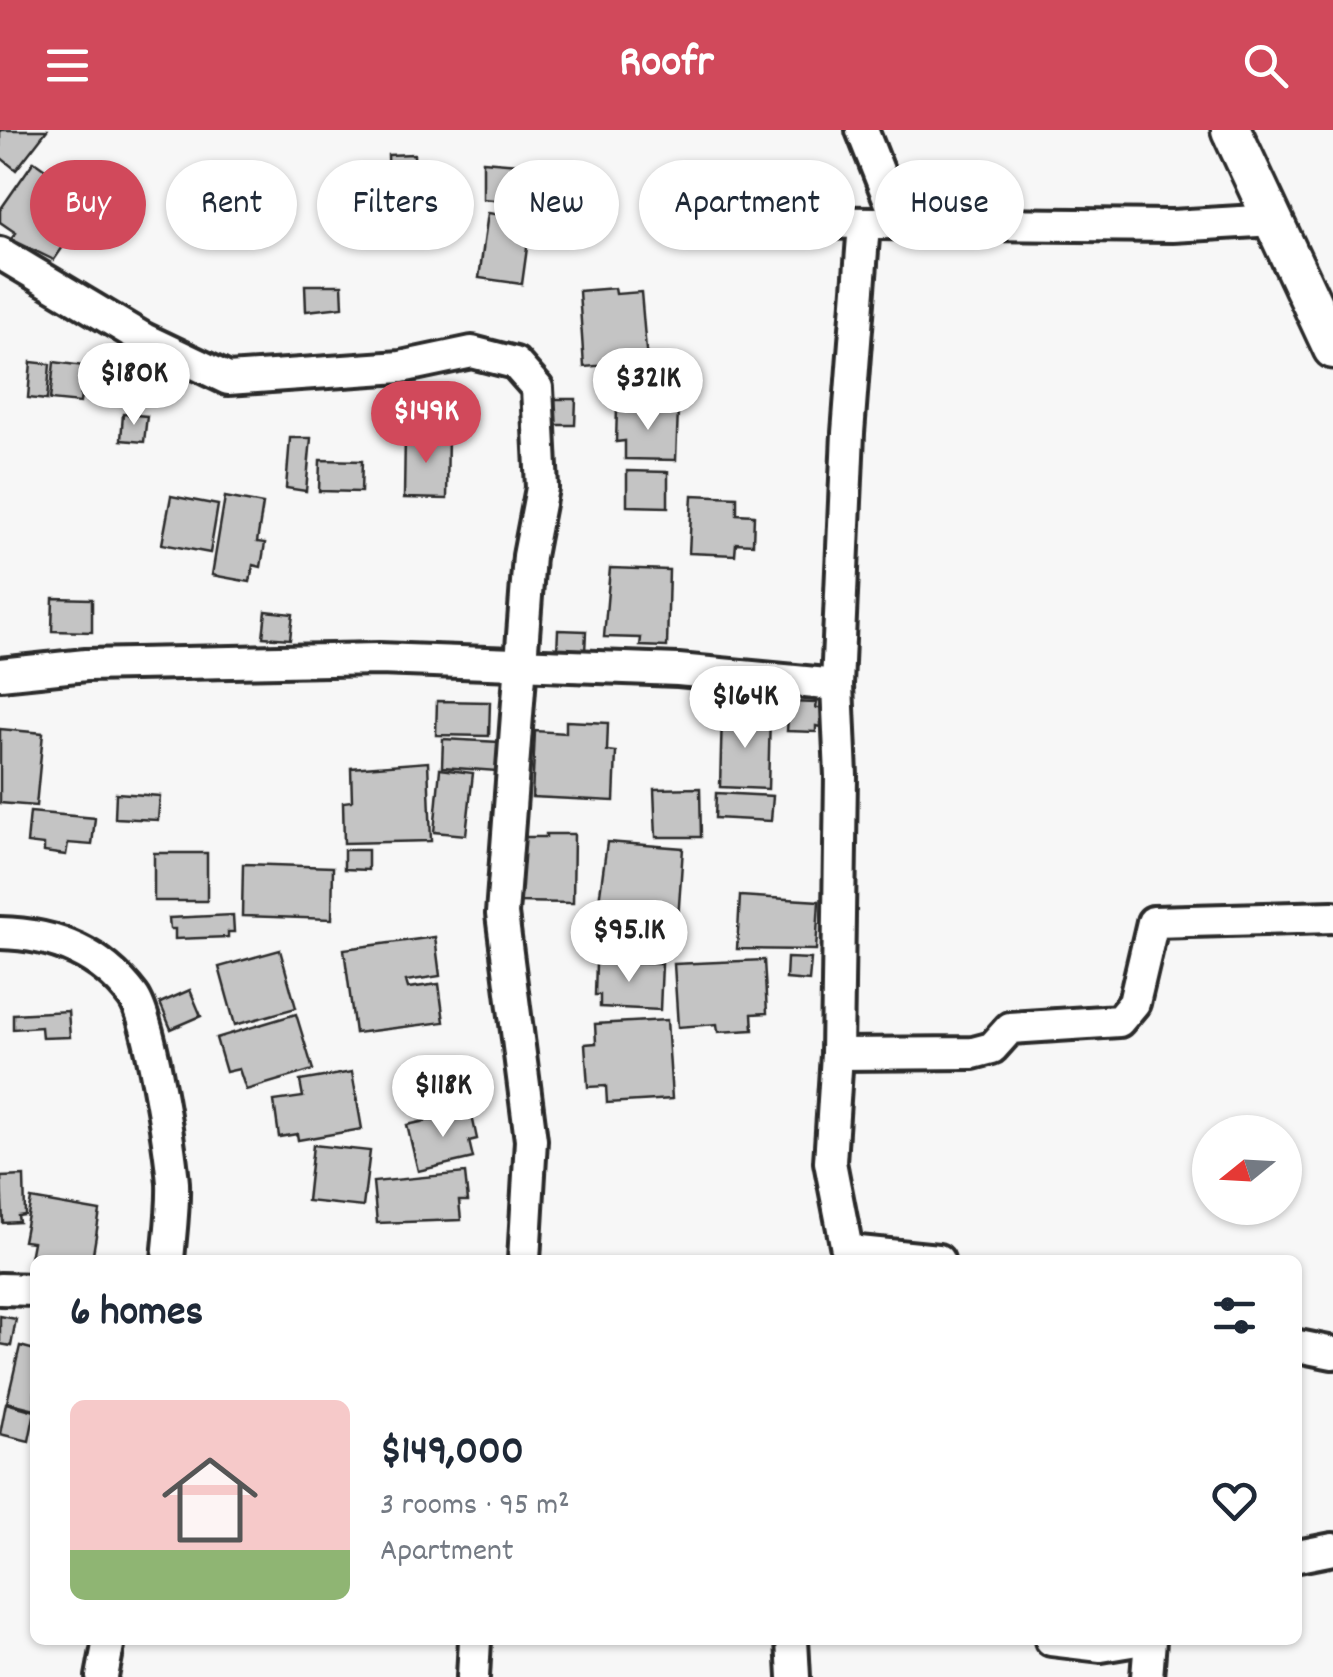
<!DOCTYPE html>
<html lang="en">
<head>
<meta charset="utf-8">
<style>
  body { margin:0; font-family:Dekko,sans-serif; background:#f6f6f7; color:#1f2937; height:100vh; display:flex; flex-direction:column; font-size:38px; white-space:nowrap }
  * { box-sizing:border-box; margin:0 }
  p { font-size:32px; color:#747a83 }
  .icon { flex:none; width:55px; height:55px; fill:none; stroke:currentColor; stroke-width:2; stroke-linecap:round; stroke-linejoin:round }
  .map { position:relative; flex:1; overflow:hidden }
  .panel { position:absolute; left:30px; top:1125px; width:1272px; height:390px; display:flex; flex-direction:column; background:#fff; border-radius:15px; box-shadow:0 2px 8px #0004 }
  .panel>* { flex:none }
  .top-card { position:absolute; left:30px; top:30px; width:1275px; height:90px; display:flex; gap:20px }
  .needle { width:65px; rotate:252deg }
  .tools { position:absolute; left:1192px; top:985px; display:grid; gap:20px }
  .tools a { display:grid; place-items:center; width:110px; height:110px; border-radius:50%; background:#fff; box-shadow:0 2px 8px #0004; font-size:50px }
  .price { position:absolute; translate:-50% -85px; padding:0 22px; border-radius:35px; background:#fff; color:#222; font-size:32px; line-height:65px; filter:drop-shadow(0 2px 5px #0008) }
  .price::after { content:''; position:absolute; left:50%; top:60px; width:30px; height:22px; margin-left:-15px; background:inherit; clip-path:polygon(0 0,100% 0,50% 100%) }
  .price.on { background:#d1495b; color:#fff }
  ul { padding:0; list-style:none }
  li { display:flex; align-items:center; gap:30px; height:250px; padding:0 40px }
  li+li { border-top:2px solid #e0e1e3 }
  li span { display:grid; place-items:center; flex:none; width:280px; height:200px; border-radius:15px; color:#555 }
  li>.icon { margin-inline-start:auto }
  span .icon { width:120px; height:120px; fill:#fffc; stroke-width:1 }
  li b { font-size:42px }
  h2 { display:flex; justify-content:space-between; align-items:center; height:120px; padding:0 40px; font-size:42px }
  .chip { padding:0 35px; border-radius:45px; background:#fff; box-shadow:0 2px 8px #0004; font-size:35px; line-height:90px }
  .chip.on { background:#d1495b; color:#fff }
  header { display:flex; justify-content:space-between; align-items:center; height:130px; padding:0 40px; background:#d1495b; color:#fff; font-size:45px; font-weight:800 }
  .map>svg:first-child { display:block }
</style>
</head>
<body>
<header><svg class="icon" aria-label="menu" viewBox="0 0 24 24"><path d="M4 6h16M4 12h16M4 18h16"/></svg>Roofr<svg class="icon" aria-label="search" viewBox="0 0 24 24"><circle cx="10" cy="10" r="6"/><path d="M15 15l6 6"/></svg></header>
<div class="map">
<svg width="1333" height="1547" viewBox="0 0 1333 1547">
  <rect width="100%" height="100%" fill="#f7f7f7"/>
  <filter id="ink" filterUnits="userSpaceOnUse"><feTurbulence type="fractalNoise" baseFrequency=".01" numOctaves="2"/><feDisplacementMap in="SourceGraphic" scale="20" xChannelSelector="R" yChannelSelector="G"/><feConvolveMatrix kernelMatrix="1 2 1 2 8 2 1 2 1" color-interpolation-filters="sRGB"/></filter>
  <g filter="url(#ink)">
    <!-- building -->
    <g fill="#c4c4c4" stroke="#2b2b2b" stroke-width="2.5">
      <path d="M0,0H47L16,40L0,27Z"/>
      <path d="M414,24L415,57L389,58L388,25Z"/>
      <path d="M34,31L93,73L54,130L11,109L16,103L0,92V80Z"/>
      <path d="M483,31L531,35L528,73L483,69Z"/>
      <path d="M488,83L531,89L522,154L479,148Z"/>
      <path d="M305,155H342L343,177L306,181Z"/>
      <path d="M615,158L616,164L641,162L647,232L584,237L579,161Z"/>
      <path d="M31,232L50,234L47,270L28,268Z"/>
      <path d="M54,232L84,236L80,273L50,270Z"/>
      <path d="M554,269H576L575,295H554Z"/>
      <path d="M617,278L678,280L676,330L625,329V311L616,312Z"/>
      <path d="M123,284L147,286L144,312L121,310Z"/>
      <path d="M405,303H448L447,369L404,368Z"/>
      <path d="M290,308H311L306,361L286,358Z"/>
      <path d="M320,330L362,331L361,362L319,361Z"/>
      <path d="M627,341L668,342V377L627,376Z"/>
      <path d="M692,365L737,367V384L754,385L753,414L736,413L735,425L689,423Z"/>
      <path d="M171,366L218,375L210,423L162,414Z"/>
      <path d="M225,367L263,374L257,412L265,413L261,437L253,435L250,452L212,445Z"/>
      <path d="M610,438L669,440L667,517L640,516L641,508L604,507Z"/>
      <path d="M53,468L92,469V502L52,501Z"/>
      <path d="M266,481L293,484L290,509L263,507Z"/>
      <path d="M558,500L586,501L585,523L557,522Z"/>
      <path d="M437,571L490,572L489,606L436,605Z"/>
      <path d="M789,572L817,573L816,578H822V597L816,596V602L787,601Z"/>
      <path d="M722,583L770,585L768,659L720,657Z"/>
      <path d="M566,591L608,593L607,621L616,622L614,671L532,667L535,601L566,603Z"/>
      <path d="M0,599L43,603L36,676L0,673Z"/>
      <path d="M443,609L499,612L497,641L442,637Z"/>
      <path d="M428,632L431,711L344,713L343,672L352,671L351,638Z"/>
      <path d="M440,639L473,643L466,705L434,702Z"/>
      <path d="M700,658L701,707H656L654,659Z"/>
      <path d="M116,663L160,666L158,690L115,688Z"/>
      <path d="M716,663L773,666L771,691L715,688Z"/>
      <path d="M30,682L95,688L92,715L68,713L66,725L44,722V715L27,713Z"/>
      <path d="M546,704H574L573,773L516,772L517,707H546Z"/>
      <path d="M607,712L683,718L678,790L597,786Z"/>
      <path d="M344,720H368V740L344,739Z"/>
      <rect x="154" y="723" width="53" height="48"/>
      <path d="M243,734L333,737L332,789L242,786Z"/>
      <path d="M740,766L819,771L816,820L737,819Z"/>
      <path d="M233,785L234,802H228V807L175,809V799H170L169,788Z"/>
      <path d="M435,807L440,846L406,851L408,858L439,854L444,892L355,903L344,819Z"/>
      <path d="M280,820L296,878L235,895L219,837Z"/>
      <path d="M787,828L811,829L809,851L786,849Z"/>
      <path d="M764,830L767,883L752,884L753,900L718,902L717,894L678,897L674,834Z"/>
      <path d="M596,832L662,834L660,880L600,877V865H595Z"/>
      <path d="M190,860L201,886L171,899L160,873Z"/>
      <path d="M68,881L70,907L42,908L41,897L13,899V884Z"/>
      <path d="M296,884L313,940L246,960L239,939L226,942L216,908Z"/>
      <path d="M667,890L672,969L607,973L606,956L588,957L585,914L596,913L595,894Z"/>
      <path d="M352,942L362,999L298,1010L297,1004L279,1007L274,971L303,967L300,951Z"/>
      <path d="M471,981L477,1009L469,1011L473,1028L418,1041L407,995Z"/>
      <path d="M313,1015L370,1021L363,1077L307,1071Z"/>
      <path d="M465,1043L468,1071H459L461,1090L377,1093L373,1052Z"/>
      <path d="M24,1046L25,1085L18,1086L19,1092L3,1093L1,1047Z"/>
      <path d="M31,1069L100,1081L92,1130H35V1141L28,1139L33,1112L23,1111Z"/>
      <path d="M0,1186L16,1189L11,1216L0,1214Z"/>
      <path d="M20,1216L35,1220V1279L7,1272Z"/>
      <path d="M6,1273L35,1281L29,1311L0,1304Z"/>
    </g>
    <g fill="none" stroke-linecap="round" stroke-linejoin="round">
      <defs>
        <g id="minor">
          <path d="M862,0L892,76"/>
          <path d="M773,92L1172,96L1274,90"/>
          <path d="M0,123L144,209L228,249L401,237L472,222L515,233L537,258L542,358L529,426L502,784L531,1010L524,1130"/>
          <path d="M0,544L86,535L379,529L678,540L837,555"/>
          <path d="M0,803C53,804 100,822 133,866C151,889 170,1019 173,1053C174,1078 170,1105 168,1130"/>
          <path d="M837,924L973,923L992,918L1010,898L1119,891L1134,873L1153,792L1333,787"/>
          <path d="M849,1121L938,1130"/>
          <path d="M849,1130L830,1032L837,924L841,646L837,555L848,303L864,94"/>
          <path d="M0,1159L35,1160"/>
          <path d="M1298,1216L1333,1223"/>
          <path d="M1298,1426L1333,1419"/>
          <path d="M792,1510L794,1547"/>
          <path d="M1051,1510L1101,1516L1137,1510"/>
          <path d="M102,1547L109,1510"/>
          <path d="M473,1547L475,1510"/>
          <path d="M1147,1547L1150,1510"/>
        </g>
        <path id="tertiary" d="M1231,0L1333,219"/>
      </defs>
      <!-- minor casing -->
      <use href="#minor" stroke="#2b2b2b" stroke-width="38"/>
      <!-- tertiary casing -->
      <use href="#tertiary" stroke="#2b2b2b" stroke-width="45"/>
      <!-- minor -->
      <use href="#minor" stroke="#fff" stroke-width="30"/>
      <!-- tertiary -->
      <use href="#tertiary" stroke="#fff" stroke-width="38"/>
    </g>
  </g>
</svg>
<div class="tools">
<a><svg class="needle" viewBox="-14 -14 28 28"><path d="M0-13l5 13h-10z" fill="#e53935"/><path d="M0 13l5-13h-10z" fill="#747a83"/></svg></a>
</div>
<b class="price" style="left:134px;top:298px">$180K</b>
<b class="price" style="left:648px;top:303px">$321K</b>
<b class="price on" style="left:426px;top:336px">$149K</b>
<b class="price" style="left:745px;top:621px">$164K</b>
<b class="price" style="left:629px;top:855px">$95.1K</b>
<b class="price" style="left:443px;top:1010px">$118K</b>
<div class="top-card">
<a class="chip on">Buy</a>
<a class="chip">Rent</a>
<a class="chip">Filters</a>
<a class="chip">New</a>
<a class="chip">Apartment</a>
<a class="chip">House</a>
</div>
<section class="panel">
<h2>6 homes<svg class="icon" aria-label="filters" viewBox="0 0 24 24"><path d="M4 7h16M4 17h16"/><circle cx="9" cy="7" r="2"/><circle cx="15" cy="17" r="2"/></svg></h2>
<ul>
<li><span style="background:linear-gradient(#f6c9c9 75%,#8fb573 0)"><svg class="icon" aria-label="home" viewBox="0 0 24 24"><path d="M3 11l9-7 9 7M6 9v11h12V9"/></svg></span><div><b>$149,000</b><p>3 rooms · 95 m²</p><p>Apartment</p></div><svg class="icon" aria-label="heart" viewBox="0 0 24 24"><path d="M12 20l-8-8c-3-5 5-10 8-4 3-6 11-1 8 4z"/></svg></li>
</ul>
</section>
</div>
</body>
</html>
